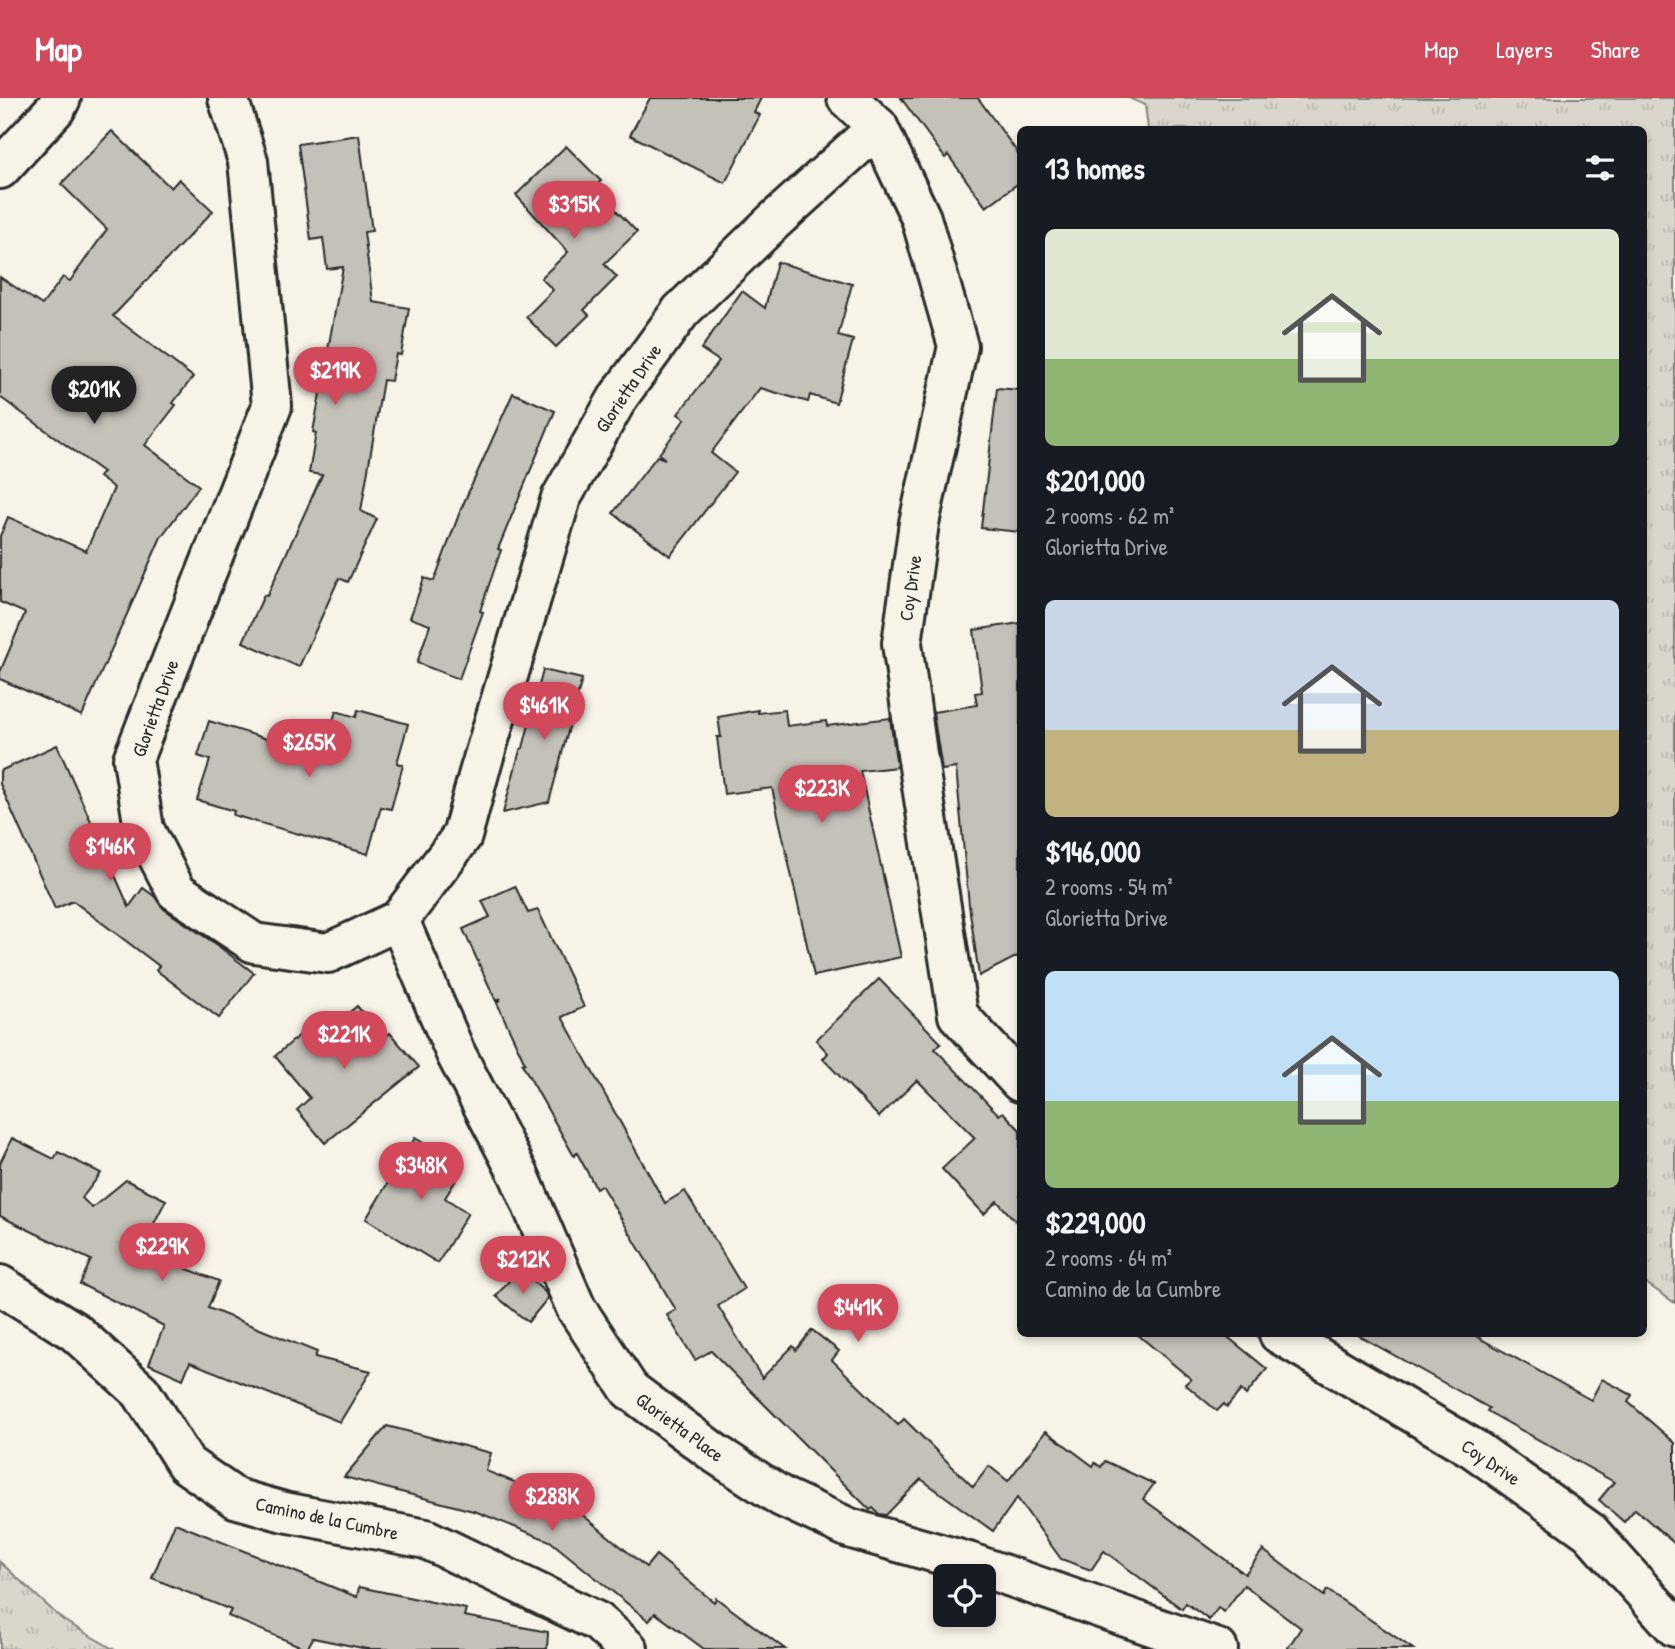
<!DOCTYPE html>
<html lang="en">
<head>
<meta charset="utf-8">
<style>
  body { margin:0; font-family:"Patrick Hand",sans-serif; background:#242831; color:#f1f3f6; height:100vh; display:flex; flex-direction:column; font-size:26px; white-space:nowrap }
  * { box-sizing:border-box; margin:0 }
  p { font-size:23px; color:#9ea1a6 }
  .icon { flex:none; width:38px; height:38px; fill:none; stroke:currentColor; stroke-width:2; stroke-linecap:round; stroke-linejoin:round }
  .map { position:relative; flex:1; overflow:hidden }
  .panel { position:absolute; left:1017px; top:28px; width:630px; height:1211px; display:flex; flex-direction:column; background:#171b24; border-radius:10px; box-shadow:0 4px 10px #0003 }
  .panel>* { flex:none }
  .buttons { position:absolute; left:933px; top:1466px; display:grid; gap:14px }
  .buttons a { display:grid; place-items:center; width:63px; height:63px; border-radius:10px; background:#171b24; box-shadow:0 4px 10px #0003; font-size:35px }
  .price { position:absolute; translate:-50% -60px; padding:0 16px; border-radius:24px; background:#d1495b; color:#fff; font-size:23px; line-height:46px; filter:drop-shadow(0 2px 4px #0008) }
  .price::after { content:''; position:absolute; left:50%; top:42px; width:21px; height:16px; margin-left:-10px; background:inherit; clip-path:polygon(0 0,100% 0,50% 100%) }
  .price.on { background:#222; color:#fff }
  ul { padding:0; list-style:none }
  li { display:grid; align-content:center; gap:14px; height:371px; padding:0 28px }
  li span { display:grid; place-items:center; height:217px; border-radius:10px; color:#555 }
  li>.icon { margin-inline-start:auto }
  span .icon { width:126px; height:126px; fill:#fffc; stroke-width:1 }
  li b { font-size:30px }
  h2 { display:flex; justify-content:space-between; align-items:center; height:84px; padding:0 28px; font-size:30px }
  header { display:flex; align-items:center; gap:42px; box-sizing:border-box; height:98px; padding:0 35px; background:#d1495b; color:#fff }
  header strong { font-size:33px }
  nav { display:flex; gap:38px; margin-inline-start:auto; font-size:24px }
  .map>svg:first-child { display:block }
</style>
</head>
<body>
<header>
<strong>Map</strong>
<nav><a>Map</a><a>Layers</a><a>Share</a></nav>
</header>
<div class="map">
<svg width="1675" height="1551" viewBox="0 0 1675 1551">
  <defs>
    <pattern id="grass-tufts" width="24" height="20" patternUnits="userSpaceOnUse" patternTransform="scale(1.75)"><rect width="24" height="20" fill="#dad6cc"/><path d="M3 7l-1-3M5 7V3M7 7l1-3M15 17l-1-3M17 17v-4M19 17l1-3" fill="none" stroke="#bbb8af"/></pattern>
  </defs>
  <rect width="100%" height="100%" fill="#f7f3e8"/>
  <filter id="ink" filterUnits="userSpaceOnUse"><feTurbulence type="fractalNoise" baseFrequency=".0143" numOctaves="2"/><feDisplacementMap in="SourceGraphic" scale="14" xChannelSelector="R" yChannelSelector="G"/><feConvolveMatrix kernelMatrix="1 2 1 2 8 2 1 2 1" color-interpolation-filters="sRGB"/></filter>
  <g filter="url(#ink)">
    <!-- grass -->
    <g fill="url(#grass-tufts)" stroke="#82807c" stroke-width="2">
      <path d="M1129,0H1675V1205L1643,1183V32L1148,31L1145,7Z"/>
      <path d="M0,1464L63,1522L113,1551H0Z"/>
    </g>
    <!-- building -->
    <g fill="#c4c1b9" stroke="#2b2b2b" stroke-width="2">
      <path d="M650,0H761L754,14L760,17L725,85L630,37Z"/>
      <path d="M901,0H978L1020,58V84L986,109L948,57L945,60Z"/>
      <path d="M112,33L171,90L179,81L213,113L113,218L193,279L173,305L176,307L145,347L199,388L161,439L82,618L0,581V574L25,515L0,504V438L8,419L86,453L114,390L99,379L103,374L0,299V179L42,207L63,179L70,183L107,131L61,86Z"/>
      <path d="M359,37L372,133L364,134L373,204L409,210L401,257L396,256L391,283L383,282L361,413L377,421L348,484L339,480L299,569L243,544L264,497L267,498L322,377L309,375L316,335L313,334L343,169L327,171L323,140L311,142L298,46Z"/>
      <path d="M566,48L601,83L594,89L637,134L604,166L617,179L584,212L589,217L556,249L526,219L553,192L541,180L568,154L516,97Z"/>
      <path d="M777,164L852,186L838,238L853,242L836,305L810,297L808,304L760,290L711,355L735,374L670,458L613,415L657,358L665,361L659,356L685,321L678,316L719,263L701,251L742,193L765,210Z"/>
      <path d="M997,290L1020,292V434L981,430Z"/>
      <path d="M513,295L555,313L498,451L501,452L480,513L483,514L459,581L417,565L430,527L410,520L424,480L434,483L461,411Z"/>
      <path d="M1020,525V857L979,878L969,807L956,670L942,672L933,614L977,607L975,595L982,594L974,532Z"/>
      <path d="M543,572L582,581L549,704L503,715L520,652L523,650Z"/>
      <path d="M358,612L408,626L397,665L403,667L391,711L381,709L368,756L233,717L234,713L197,702L210,662L198,658L209,623L322,658L336,613L356,619Z"/>
      <path d="M758,612V615L785,612L787,628L826,623L827,628L890,620L897,669L860,673L901,859L814,878L772,690L724,696L717,639H721L718,619Z"/>
      <path d="M57,647L129,809L143,790L154,798L164,811L217,847L254,875L219,920L156,872L159,868L73,803L55,811L0,686V673Z"/>
      <path d="M515,788L528,815L538,812L584,909L562,919L665,1105L685,1093L744,1191L718,1208L762,1280L793,1248L796,1252L812,1232L839,1253L832,1262L898,1327L904,1321L973,1389L989,1368L1008,1383L1046,1333L1093,1368L1095,1365L1101,1369L1105,1363L1154,1386L1143,1401L1245,1476L1263,1452L1324,1498L1327,1492L1413,1551H1287L1301,1530L1244,1487L1224,1514L1218,1510L1209,1522L1186,1505L1182,1511L1104,1453L1091,1472L1061,1461L1017,1400L993,1433L921,1381L886,1417L879,1416L873,1410L870,1412L711,1253L695,1262L667,1217L676,1212L601,1087L596,1090L577,1055L574,1058L522,966L525,965L497,905L501,900L496,903L463,831L490,819L482,803Z"/>
      <path d="M879,881L941,945L935,951L999,1017L1003,1014L1020,1032V1128L997,1103L984,1116L942,1071L975,1040L917,982L879,1019L823,961L828,955L816,942Z"/>
      <path d="M357,908L384,940L390,935L419,969L325,1045L297,1012L310,1000L275,958L314,925L324,936Z"/>
      <path d="M12,1040L54,1061L58,1054L101,1075L82,1100L92,1110L126,1082L166,1102L140,1153L219,1183L208,1210L317,1254L315,1259L371,1273L340,1324L190,1264L183,1281L149,1266L164,1228L80,1186L91,1162L0,1118V1065Z"/>
      <path d="M415,1040L464,1069L445,1100L468,1115L438,1165L366,1121Z"/>
      <path d="M519,1171L545,1194L548,1200L528,1224L496,1198Z"/>
      <path d="M1137,1236H1224L1267,1271L1246,1297L1241,1292L1227,1309L1224,1306L1217,1313L1185,1286L1191,1281Z"/>
      <path d="M1356,1236H1472L1591,1302L1602,1281L1632,1297L1628,1304L1675,1345V1446L1635,1411L1624,1424L1599,1402L1614,1384L1487,1313L1489,1310Z"/>
      <path d="M387,1328L491,1355L486,1373L568,1405L646,1469L656,1457L714,1504L716,1500L785,1551H704L655,1515L649,1523L550,1443L477,1414L344,1379Z"/>
      <path d="M175,1425L357,1499L359,1489L466,1511L464,1518L548,1534L547,1551H367L313,1540L307,1551L228,1518L231,1512L152,1480Z"/>
    </g>
    <g fill="none" stroke-linecap="round" stroke-linejoin="round">
      <defs>
        <g id="minor">
          <path d="M228,0L248,63L272,308L133,661L144,731L176,793L254,845L328,855L399,822L462,738L479,675L561,400L619,298L681,213L773,124L878,29"/>
          <path d="M847,0L878,29L921,120L958,248L919,425L902,545L917,656L958,917L1020,984"/>
          <path d="M0,71L56,10L61,0"/>
          <path d="M399,822L456,956L519,1077L576,1210L630,1292L716,1356L782,1399L849,1430L968,1464L1218,1551"/>
          <path d="M0,1187L75,1234L141,1294L186,1366L235,1400L284,1414L426,1441L598,1524L628,1551"/>
          <path d="M1279,1236L1474,1351L1590,1434L1675,1529"/>
        </g>
      </defs>
      <!-- minor casing -->
      <use href="#minor" stroke="#2b2b2b" stroke-width="44"/>
      <!-- minor -->
      <use href="#minor" stroke="#f7f3e8" stroke-width="38"/>
    </g>
  </g>
  <g text-anchor="middle" dominant-baseline="central" stroke-width="7" stroke-linejoin="round" paint-order="stroke">
    <!-- street labels -->
    <g font-size="19" fill="#2b2b2b" stroke="#f7f3e8">
      <text transform="translate(628 290) rotate(-56)">Glorietta Drive</text>
      <text transform="translate(910 490) rotate(-82)">Coy Drive</text>
      <text transform="translate(155 610) rotate(-70)">Glorietta Drive</text>
      <text transform="translate(680 1329) rotate(36)">Glorietta Place</text>
      <text transform="translate(1491 1364) rotate(34)">Coy Drive</text>
      <text transform="translate(327 1420) rotate(12)">Camino de la Cumbre</text>
    </g>
  </g>
</svg>
<div class="buttons">
<a><svg class="icon" aria-label="locate" viewBox="0 0 24 24"><circle cx="12" cy="12" r="6"/><path d="M12 2v4M12 18v4M2 12h4M18 12h4"/></svg></a>
</div>
<b class="price" style="left:574px;top:143px">$315K</b>
<b class="price" style="left:335px;top:309px">$219K</b>
<b class="price on" style="left:94px;top:328px">$201K</b>
<b class="price" style="left:544px;top:644px">$461K</b>
<b class="price" style="left:309px;top:681px">$265K</b>
<b class="price" style="left:822px;top:727px">$223K</b>
<b class="price" style="left:110px;top:785px">$146K</b>
<b class="price" style="left:344px;top:973px">$221K</b>
<b class="price" style="left:421px;top:1104px">$348K</b>
<b class="price" style="left:162px;top:1185px">$229K</b>
<b class="price" style="left:523px;top:1198px">$212K</b>
<b class="price" style="left:858px;top:1246px">$441K</b>
<b class="price" style="left:552px;top:1435px">$288K</b>
<section class="panel">
<h2>13 homes<svg class="icon" aria-label="filters" viewBox="0 0 24 24"><path d="M4 7h16M4 17h16"/><circle cx="9" cy="7" r="2"/><circle cx="15" cy="17" r="2"/></svg></h2>
<ul>
<li><span style="background:linear-gradient(#dfe7d0 60%,#8fb573 0)"><svg class="icon" aria-label="home" viewBox="0 0 24 24"><path d="M3 11l9-7 9 7M6 9v11h12V9"/></svg></span><div><b>$201,000</b><p>2 rooms · 62 m²</p><p>Glorietta Drive</p></div></li>
<li><span style="background:linear-gradient(#c9d6e8 60%,#c2b280 0)"><svg class="icon" aria-label="home" viewBox="0 0 24 24"><path d="M3 11l9-7 9 7M6 9v11h12V9"/></svg></span><div><b>$146,000</b><p>2 rooms · 54 m²</p><p>Glorietta Drive</p></div></li>
<li><span style="background:linear-gradient(#bfe0f5 60%,#8fb573 0)"><svg class="icon" aria-label="home" viewBox="0 0 24 24"><path d="M3 11l9-7 9 7M6 9v11h12V9"/></svg></span><div><b>$229,000</b><p>2 rooms · 64 m²</p><p>Camino de la Cumbre</p></div></li>
</ul>
</section>
</div>
</body>
</html>
